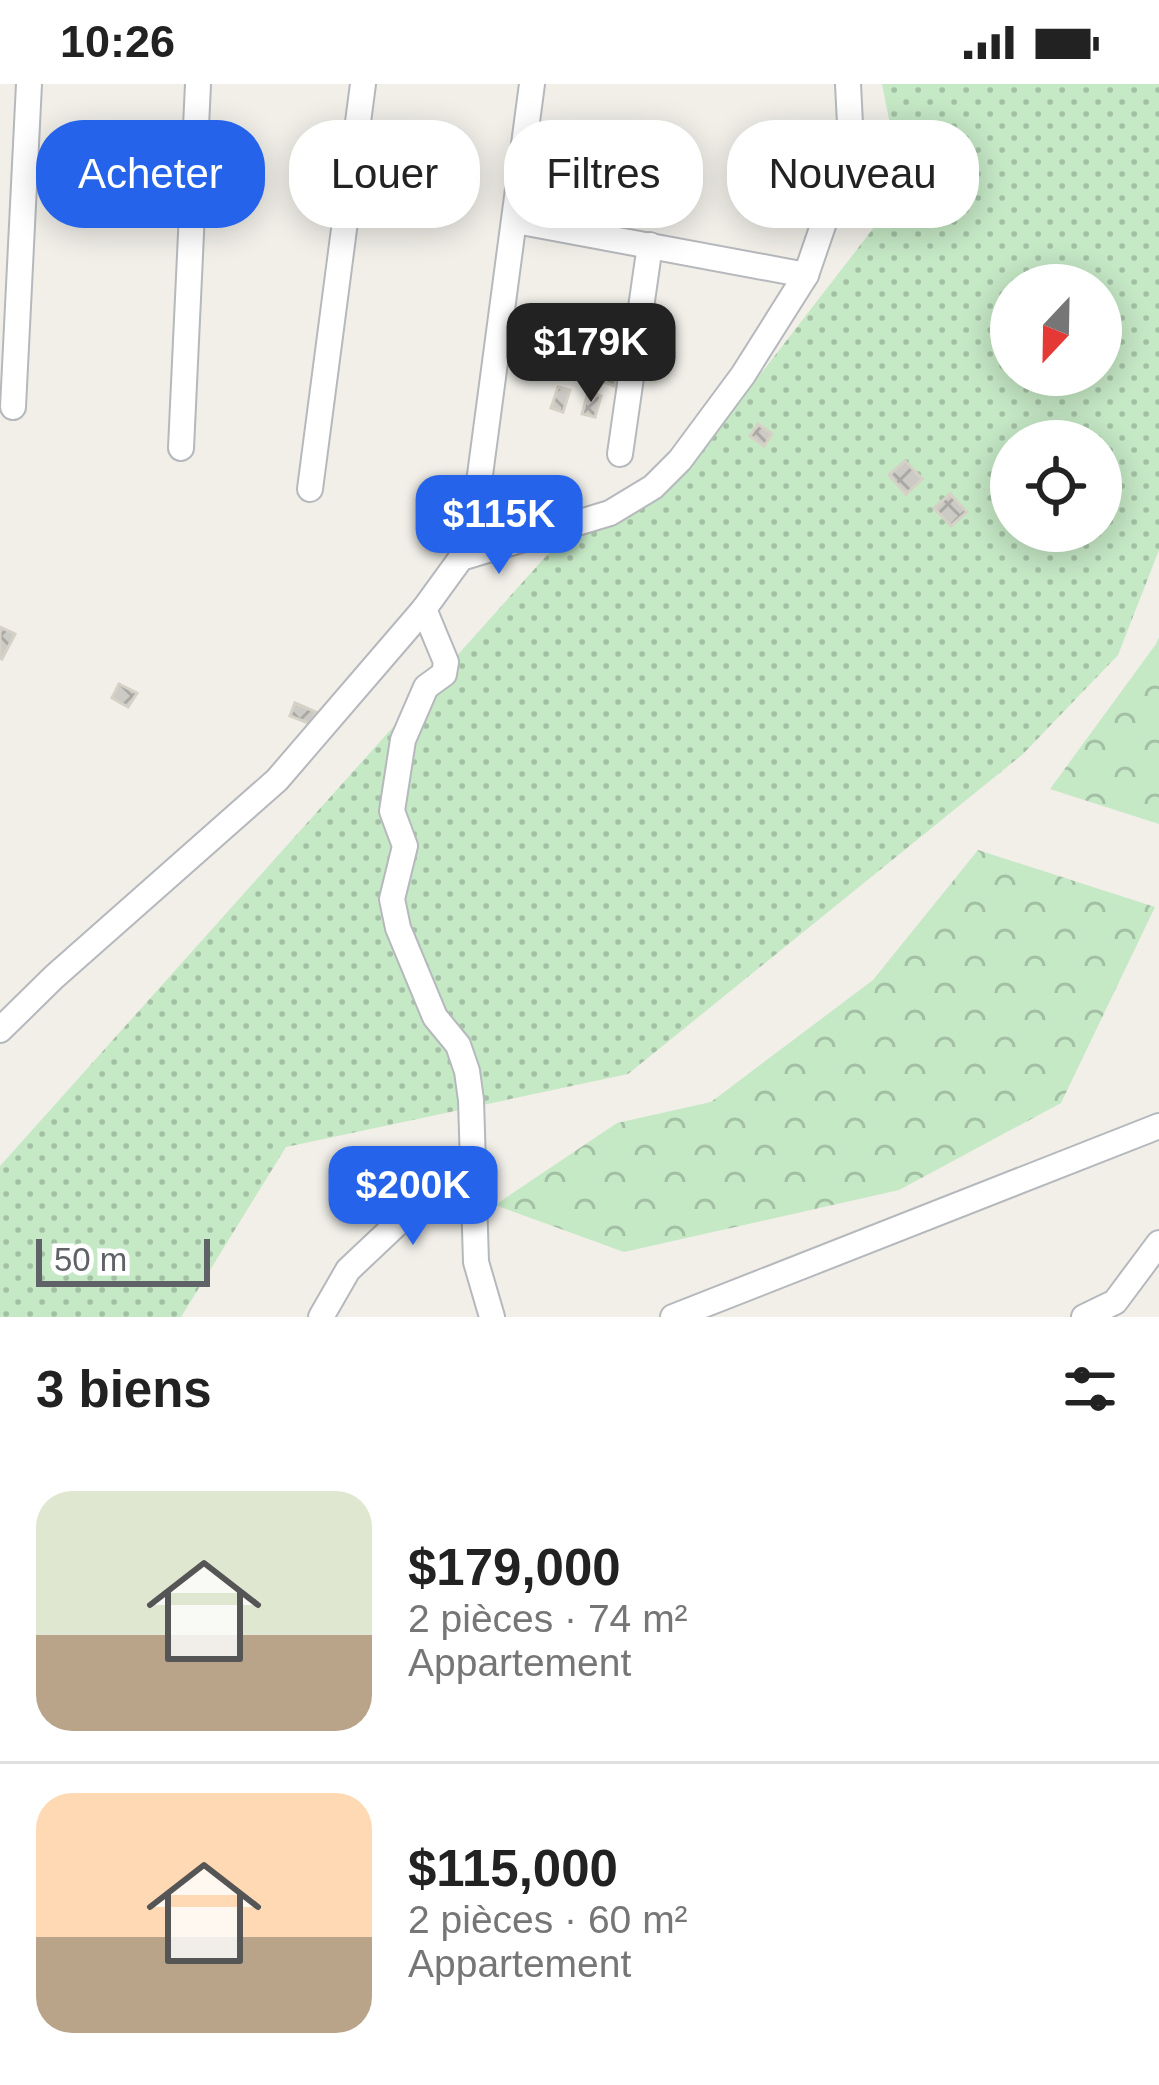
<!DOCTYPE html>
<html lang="fr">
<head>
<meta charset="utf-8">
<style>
  body { margin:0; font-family:Helvetica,sans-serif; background:#f6f6f6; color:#222; height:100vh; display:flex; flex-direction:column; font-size:45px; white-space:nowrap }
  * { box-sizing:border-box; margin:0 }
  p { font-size:39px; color:#767676 }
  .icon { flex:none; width:66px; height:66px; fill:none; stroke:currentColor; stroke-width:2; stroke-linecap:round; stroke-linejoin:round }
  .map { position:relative; height:1233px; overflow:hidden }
  .details { display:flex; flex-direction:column; background:#fff; flex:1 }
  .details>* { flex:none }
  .guide { position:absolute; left:36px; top:36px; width:1089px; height:108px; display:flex; gap:24px }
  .needle { width:78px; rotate:202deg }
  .fabs { position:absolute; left:990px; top:180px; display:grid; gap:24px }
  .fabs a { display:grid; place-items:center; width:132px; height:132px; border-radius:50%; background:#fff; box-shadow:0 6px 30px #0003; font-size:60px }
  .scale { position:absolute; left:36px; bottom:30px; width:174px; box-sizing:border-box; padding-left:12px; border:6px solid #5f6368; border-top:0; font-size:33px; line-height:42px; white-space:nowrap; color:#5f6368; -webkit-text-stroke:9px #fff; paint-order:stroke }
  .price { position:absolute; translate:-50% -102px; padding:0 27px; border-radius:24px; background:#2563eb; color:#fff; font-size:39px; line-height:78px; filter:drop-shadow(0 3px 6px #0008) }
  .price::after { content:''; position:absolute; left:50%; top:72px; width:36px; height:27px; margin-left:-18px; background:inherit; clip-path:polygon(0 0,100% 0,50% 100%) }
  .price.selected { background:#222; color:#fff }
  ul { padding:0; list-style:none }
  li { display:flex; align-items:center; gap:36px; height:300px; padding:0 36px }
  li+li { border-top:3px solid #e0e0e0 }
  li span { display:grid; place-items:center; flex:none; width:336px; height:240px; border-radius:36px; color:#555 }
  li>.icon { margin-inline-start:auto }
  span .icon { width:144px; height:144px; fill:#fffc; stroke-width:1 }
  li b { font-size:51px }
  h2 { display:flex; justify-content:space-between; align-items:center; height:144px; padding:0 36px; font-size:51px }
  .tag { padding:0 42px; border-radius:48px; background:#fff; box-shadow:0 6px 30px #0003; font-size:42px; line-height:108px }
  .tag.selected { background:#2563eb; color:#fff }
  .status { display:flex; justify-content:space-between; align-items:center; height:84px; padding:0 60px; background:#fff; direction:ltr }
  .status svg { height:33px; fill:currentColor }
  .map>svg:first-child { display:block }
</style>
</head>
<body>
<div class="status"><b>10:26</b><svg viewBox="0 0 49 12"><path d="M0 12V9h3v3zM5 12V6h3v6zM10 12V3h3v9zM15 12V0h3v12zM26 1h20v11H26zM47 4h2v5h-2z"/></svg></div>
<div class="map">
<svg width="1159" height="1233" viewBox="0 0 1159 1233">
  <defs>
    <pattern id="forest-crowns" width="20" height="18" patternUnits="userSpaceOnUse" patternTransform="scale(3)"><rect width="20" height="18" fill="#c5e8c5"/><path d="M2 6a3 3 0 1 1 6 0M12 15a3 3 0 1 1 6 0" fill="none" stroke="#a3c0a4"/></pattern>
    <pattern id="park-dots" width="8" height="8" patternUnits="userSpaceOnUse" patternTransform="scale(3)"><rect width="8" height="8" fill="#c5e8c5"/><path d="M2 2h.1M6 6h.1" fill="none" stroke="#a3c0a4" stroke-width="1.8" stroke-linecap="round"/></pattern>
    <pattern id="building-cross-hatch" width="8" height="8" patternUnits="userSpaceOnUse" patternTransform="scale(3)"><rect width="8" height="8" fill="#cccac5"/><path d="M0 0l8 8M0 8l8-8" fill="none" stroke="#a9a8a4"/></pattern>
  </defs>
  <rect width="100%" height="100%" fill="#f1efe8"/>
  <!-- forest -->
  <g fill="url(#forest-crowns)">
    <path d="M1159,553V740L1050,705L1156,560Z"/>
    <path d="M978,766L1155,823L1061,1019L899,1106L624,1168L495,1121L617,1039L711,1018L873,896Z"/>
  </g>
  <!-- park -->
  <path fill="url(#park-dots)" fill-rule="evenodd" d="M882,0H1159V466L1118,571L1023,670L628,990L286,1063L181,1233H0V1082L556,461L725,336L903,106ZM1011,201H1101V291H1011ZM1011,357H1101V447H1011Z"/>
  <!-- building -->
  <g fill="url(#building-cross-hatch)" stroke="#d6d1c6" stroke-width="3">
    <path d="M117,61L135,65L133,76L115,73Z"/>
    <path d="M598,281L619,289L614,302L593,293Z"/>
    <path d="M558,303L570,306L563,328L551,324Z"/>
    <path d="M588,308L601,312L595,333L582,330Z"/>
    <path d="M758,340L772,350L764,362L750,352Z"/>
    <path d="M905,377L922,395L906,410L889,391Z"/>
    <path d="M426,397L448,405L443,417L422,409Z"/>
    <path d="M950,410L967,428L951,442L934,424Z"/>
    <path d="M0,543L15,550L2,575L0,574Z"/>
    <path d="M119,600L137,609L128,623L112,614Z"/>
    <path d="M295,619L316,628L311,640L290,632Z"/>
  </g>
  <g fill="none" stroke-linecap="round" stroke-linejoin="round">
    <defs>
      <g id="street">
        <path d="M516,137L806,191"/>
        <path d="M13,323L29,0"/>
        <path d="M181,364L198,0"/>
        <path d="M620,370L650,161"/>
        <path d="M310,405L363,0"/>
        <path d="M461,474L480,391L532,0"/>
        <path d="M424,525L446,578L444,590L426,603L403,656L392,727L405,762L392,815L398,844L435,933L458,961L467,987L471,1016L476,1178L492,1233"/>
        <path d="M0,946L54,893L277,696L424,525L461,474L610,429L653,403L680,376L743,291L806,191L851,60L848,0"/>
        <path d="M321,1233L348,1186L472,1069"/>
        <path d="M673,1233L1159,1042"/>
        <path d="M1084,1233L1115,1218L1159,1159"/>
      </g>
    </defs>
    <!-- street casing -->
    <use href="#street" stroke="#b5b8bc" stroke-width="28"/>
    <!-- street -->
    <use href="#street" stroke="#fff" stroke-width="24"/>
  </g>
</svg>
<div class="fabs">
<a><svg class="needle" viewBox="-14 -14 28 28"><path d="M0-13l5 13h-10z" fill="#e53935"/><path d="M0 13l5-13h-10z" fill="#767676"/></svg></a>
<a><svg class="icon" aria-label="locate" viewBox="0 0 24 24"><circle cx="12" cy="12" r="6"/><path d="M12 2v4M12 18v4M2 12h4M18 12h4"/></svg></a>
</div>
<div class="scale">50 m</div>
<b class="price selected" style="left:591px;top:321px">$179K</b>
<b class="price" style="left:499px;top:493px">$115K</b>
<b class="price" style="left:413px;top:1164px">$200K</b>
<div class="guide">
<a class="tag selected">Acheter</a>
<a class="tag">Louer</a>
<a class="tag">Filtres</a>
<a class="tag">Nouveau</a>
</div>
</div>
<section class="details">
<h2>3 biens<svg class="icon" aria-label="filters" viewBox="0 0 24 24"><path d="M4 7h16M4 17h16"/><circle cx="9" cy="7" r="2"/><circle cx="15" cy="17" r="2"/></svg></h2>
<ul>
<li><span style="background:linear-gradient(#dfe7d0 60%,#b9a48a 0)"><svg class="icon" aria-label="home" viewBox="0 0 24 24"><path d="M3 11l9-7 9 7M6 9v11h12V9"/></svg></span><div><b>$179,000</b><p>2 pièces · 74 m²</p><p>Appartement</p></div></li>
<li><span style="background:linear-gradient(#ffd9b3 60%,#b9a48a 0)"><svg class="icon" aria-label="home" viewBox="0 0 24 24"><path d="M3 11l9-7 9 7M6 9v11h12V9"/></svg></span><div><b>$115,000</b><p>2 pièces · 60 m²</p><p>Appartement</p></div></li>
</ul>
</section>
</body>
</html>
